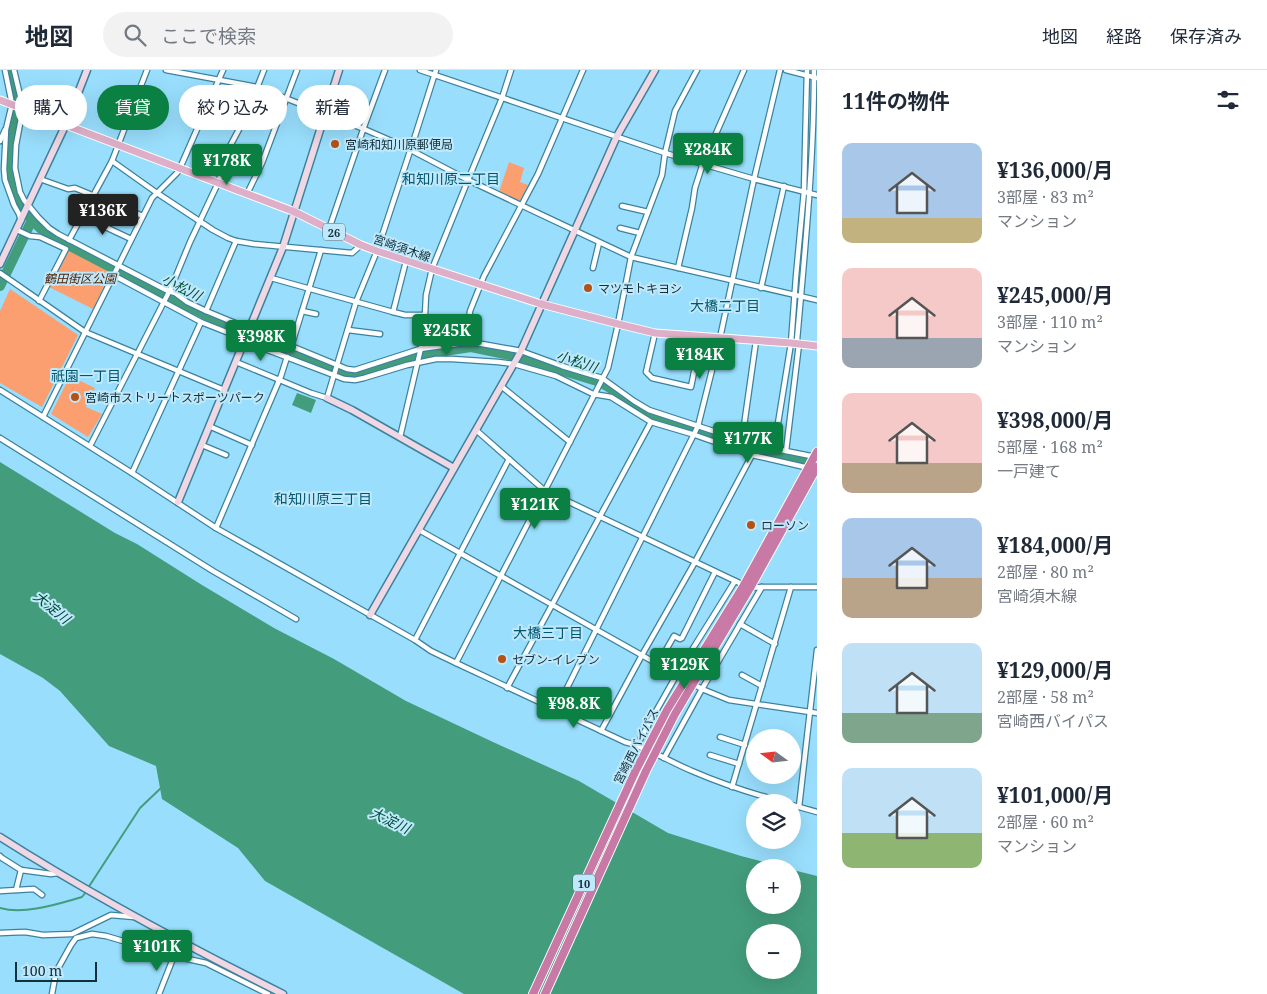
<!DOCTYPE html>
<html lang="ja">
<head>
<meta charset="utf-8">
<style>
  body { margin:0; font-family:"Noto Serif","Noto Sans JP",serif; background:#f2f2f3; color:#1f2937; height:100vh; display:flex; flex-direction:column; font-size:19px; white-space:nowrap }
  * { box-sizing:border-box; margin:0 }
  p { font-size:16px; color:#747a83 }
  .icon { flex:none; width:28px; height:28px; fill:none; stroke:currentColor; stroke-width:2; stroke-linecap:round; stroke-linejoin:round }
  .map { position:relative; flex:1; overflow:hidden }
  .side { display:flex; flex-direction:column; background:#fff; width:450px }
  .side>* { flex:none }
  .guide { position:absolute; left:15px; top:15px; width:475px; height:45px; display:flex; gap:10px }
  .needle { width:32px; rotate:285deg }
  .buttons { position:absolute; left:746px; top:659px; display:grid; gap:10px }
  .buttons a { display:grid; place-items:center; width:55px; height:55px; border-radius:50%; background:#fff; box-shadow:0 5px 20px #0002; font-size:25px }
  .scale { position:absolute; left:15px; bottom:12px; width:82px; box-sizing:border-box; padding-left:5px; border:2px solid #13303c; border-top:0; font-size:14px; line-height:18px; white-space:nowrap; color:#13303c; -webkit-text-stroke:4px #bfe8fa; paint-order:stroke }
  .price { position:absolute; translate:-50% -42px; padding:0 11px; border-radius:5px; background:#0b8043; color:#fff; font-size:16px; line-height:32px; filter:drop-shadow(0 1px 2px #0008) }
  .price::after { content:''; position:absolute; left:50%; top:30px; width:15px; height:11px; margin-left:-8px; background:inherit; clip-path:polygon(0 0,100% 0,50% 100%) }
  .price.on { background:#222; color:#fff }
  ul { padding:0; list-style:none }
  li { display:flex; align-items:center; gap:15px; height:125px; padding:0 25px }
  li span { display:grid; place-items:center; flex:none; width:140px; height:100px; border-radius:10px; color:#555 }
  li>.icon { margin-inline-start:auto }
  span .icon { width:60px; height:60px; fill:#fffc; stroke-width:1 }
  li b { font-size:21px }
  h2 { display:flex; justify-content:space-between; align-items:center; height:60px; padding:0 25px; font-size:21px }
  .chip { padding:0 18px; border-radius:22px; background:#fff; box-shadow:0 5px 20px #0002; font-size:18px; line-height:45px }
  .chip.on { background:#0b8043; color:#fff }
  header { display:flex; align-items:center; gap:30px; box-sizing:border-box; height:70px; padding:0 25px; background:#fff; border-bottom:1px solid #e0e1e3 }
  header strong { font-size:24px }
  nav { display:flex; gap:28px; margin-inline-start:auto; font-size:18px }
  .search { width:350px; height:45px; background:#f2f2f3; display:flex; align-items:center; gap:12px; box-sizing:border-box; padding:0 18px; border-radius:28px; color:#747a83; font-size:19px }
  main { display:flex; flex:1; min-height:0 }
  .map>svg:first-child { display:block }
</style>
</head>
<body>
<header>
<strong>地図</strong>
<div class="search"><svg class="icon" aria-label="search" viewBox="0 0 24 24"><circle cx="10" cy="10" r="6"/><path d="M15 15l6 6"/></svg>ここで検索</div>
<nav><a>地図</a><a>経路</a><a>保存済み</a></nav>
</header>
<main>
<div class="map">
<svg width="817" height="924" viewBox="0 0 817 924">
  <rect width="100%" height="100%" fill="#99dffd"/>
  <!-- green -->
  <g fill="#fb9e70">
    <path d="M509,92L524,98L520,112L528,115L521,130L518,131L499,122Z"/>
    <path d="M70,179L111,201L93,239L49,217Z"/>
    <path d="M10,219L78,265L42,337L0,313V241Z"/>
    <path d="M70,306L95,318L86,337L102,344L88,367L51,344Z"/>
  </g>
  <!-- water -->
  <g fill="#439d7d" fill-rule="evenodd">
    <path d="M297,323L316,330L311,343L292,335Z"/>
    <path d="M0,392L115,463L137,474L202,515L274,558L334,589L406,631L493,672L579,711L668,763L741,786L784,797L755,798V835H792L793,800L817,806V924H464L265,811L238,778L162,729L156,696L109,676L60,621L43,608L0,584ZM755,862H792V900H755Z"/>
  </g>
  <g fill="none" stroke-linecap="round" stroke-linejoin="round">
    <!-- stream -->
    <g stroke="#439d7d" stroke-width="2">
      <path d="M88,818L140,738L162,717"/>
      <path d="M0,838C25,845 57,834 82,827L86,822"/>
    </g>
    <!-- river -->
    <g stroke="#439d7d" stroke-width="10">
      <path d="M9,0L16,27L15,52L9,92L11,108L22,134L32,150L41,159L49,165L149,217L245,264L341,303L350,305L357,304L405,290L438,282L471,277L514,286L597,311L607,316L648,343L668,351L750,378L817,392"/>
      <path d="M0,216L32,150"/>
    </g>
    <defs>
      <g id="street">
        <path d="M5,0L12,34L6,59L4,99L5,110L14,135L19,144L21,151"/>
        <path d="M14,0L23,38L16,75L15,98L20,122L24,130L38,147L49,158L58,164L166,220L175,223L187,232L206,241L347,299L355,300L420,279L471,272"/>
        <path d="M166,0L257,17L364,59L403,76L468,110L631,187L817,230"/>
        <path d="M420,0L665,83L754,109L817,125"/>
        <path d="M583,0L538,104L484,206L470,241L468,259L471,272L521,281L562,296L602,308L634,331L649,340L756,375L816,387"/>
        <path d="M786,0L817,8"/>
        <path d="M0,71L5,60"/>
        <path d="M112,91L157,123L213,160L228,168L236,171L254,174L352,183L361,175"/>
        <path d="M40,109L68,119L75,118L143,146"/>
        <path d="M247,124L262,93L297,0"/>
        <path d="M622,136L648,142"/>
        <path d="M82,146L131,169"/>
        <path d="M620,158L640,163"/>
        <path d="M329,159L365,54L385,0"/>
        <path d="M17,160L30,166L40,167L66,179L39,231"/>
        <path d="M69,170L112,91L147,0"/>
        <path d="M593,198L599,173"/>
        <path d="M678,198L692,138L695,118L703,93L744,0"/>
        <path d="M0,203L85,262L224,320"/>
        <path d="M113,205L201,252L239,267L252,274L344,309L355,310L364,308L407,295L436,289H452L498,292L514,294L556,306L593,324L611,327L651,352L695,365L752,385L809,398"/>
        <path d="M271,208L393,242L405,245H424"/>
        <path d="M761,218L784,116"/>
        <path d="M206,241L236,171"/>
        <path d="M302,241L316,244"/>
        <path d="M393,242L406,191"/>
        <path d="M348,260L380,264"/>
        <path d="M655,263L646,302L652,308L691,317L701,267"/>
        <path d="M291,277L321,180"/>
        <path d="M236,292L311,323L327,328L356,232L377,181L416,63L436,0"/>
        <path d="M501,316L570,372"/>
        <path d="M0,320L132,403L216,458L415,570L431,581L456,593L625,672C649,678 670,692 692,701C722,714 753,724 784,732"/>
        <path d="M43,347L152,128L177,103L180,98L223,0"/>
        <path d="M209,356L252,375"/>
        <path d="M476,360L544,420L750,518L762,517H817"/>
        <path d="M400,367L424,265L426,225L432,199L468,110L502,28L511,0"/>
        <path d="M0,368L213,501L296,549"/>
        <path d="M742,370L756,271"/>
        <path d="M202,375L226,385"/>
        <path d="M90,376L171,218L190,172L218,113L229,78L245,48L264,0"/>
        <path d="M774,378L791,273L796,206L804,121L807,0"/>
        <path d="M786,381L799,274L797,270C805,180 814,90 814,0"/>
        <path d="M132,403L201,252"/>
        <path d="M216,458L281,306L287,287"/>
        <path d="M419,460L702,619L729,630L817,643"/>
        <path d="M740,554L775,574"/>
        <path d="M415,570L509,389"/>
        <path d="M456,593L608,298L618,254L631,187L662,105L665,83L675,41L697,0"/>
        <path d="M658,594L674,566L680,569L682,568L715,502"/>
        <path d="M742,605L762,616"/>
        <path d="M507,618L651,352"/>
        <path d="M556,640L698,356L720,268L754,109L780,0"/>
        <path d="M601,661L642,585L695,492L752,385"/>
        <path d="M720,667L745,675"/>
        <path d="M637,675L677,604L735,511"/>
        <path d="M710,685L739,694"/>
        <path d="M664,688L702,619L762,517"/>
        <path d="M732,717L791,517"/>
        <path d="M792,735L817,742"/>
        <path d="M799,737L817,580"/>
        <path d="M0,786L2,788L21,800L51,804L58,803"/>
        <path d="M16,820L21,800"/>
        <path d="M0,821L34,819L42,825"/>
        <path d="M0,863L25,862L43,865L72,864L111,845L134,847"/>
        <path d="M52,924L56,902L71,875L76,868L92,864L106,866L174,886L206,893L268,924"/>
        <path d="M159,924L174,886"/>
      </g>
      <g id="secondary">
        <path d="M0,194L66,54L87,0"/>
        <path d="M327,328L352,340L454,398"/>
        <path d="M178,432L283,177L339,0"/>
        <path d="M370,545L520,283L617,66L655,0"/>
        <path d="M0,767C91,825 187,876 283,924"/>
      </g>
      <path id="primary" d="M0,30L295,142L361,175L377,181L541,234L618,254L655,263L791,273L817,276"/>
      <g id="highway">
        <path d="M744,515L817,382"/>
        <path d="M750,518L817,397"/>
        <path d="M533,924L635,702"/>
        <path d="M545,924L646,701"/>
      </g>
    </defs>
    <!-- street casing -->
    <use href="#street" stroke="#3d829d" stroke-width="7"/>
    <!-- secondary casing -->
    <use href="#secondary" stroke="#3d829d" stroke-width="9"/>
    <!-- primary casing -->
    <use href="#primary" stroke="#fff" stroke-width="9"/>
    <!-- highway casing -->
    <use href="#highway" stroke="#fff" stroke-width="10"/>
    <!-- street -->
    <use href="#street" stroke="#fff" stroke-width="4.5"/>
    <!-- secondary -->
    <use href="#secondary" stroke="#efd7e4" stroke-width="6"/>
    <!-- primary -->
    <use href="#primary" stroke="#dfafc9" stroke-width="7"/>
    <!-- highway -->
    <use href="#highway" stroke="#c979a5" stroke-width="8"/>
    <defs>
      <g id="highway-bridge">
        <path d="M646,701L675,644L750,518"/>
        <path d="M635,702L667,640L744,515"/>
      </g>
    </defs>
    <!-- highway-bridge casing -->
    <use href="#highway-bridge" stroke="#fff" stroke-width="10" stroke-linecap="butt"/>
    <!-- highway-bridge -->
    <use href="#highway-bridge" stroke="#c979a5" stroke-width="8"/>
  </g>
  <!-- markers -->
  <g fill="#b45216" stroke="#bfe8fa" stroke-width="2">
    <circle cx="335" cy="74" r="5"/>
    <circle cx="588" cy="218" r="5"/>
    <circle cx="75" cy="327" r="5"/>
    <circle cx="751" cy="455" r="5"/>
    <circle cx="502" cy="589" r="5"/>
  </g>
  <g text-anchor="middle" dominant-baseline="central" stroke-width="4" stroke-linejoin="round" paint-order="stroke">
    <!-- shield labels -->
    <g fill="#bfe8fa" stroke="#476775" stroke-width="1">
      <rect x="323" y="153.5" width="22" height="17" rx="4"/>
      <rect x="573" y="804.5" width="22" height="17" rx="4"/>
    </g>
    <g font-size="11" font-weight="bold" fill="#13303c">
      <text x="334" y="162">26</text>
      <text x="584" y="813">10</text>
    </g>
    <!-- poi labels -->
    <g font-size="12" fill="#13303c" stroke="#bfe8fa" text-anchor="start">
      <text x="345" y="74">宮崎和知川原郵便局</text>
      <text x="598" y="218">マツモトキヨシ</text>
      <text x="85" y="327">宮崎市ストリートスポーツパーク</text>
      <text x="761" y="455">ローソン</text>
      <text x="512" y="589">セブン-イレブン</text>
    </g>
    <!-- street labels -->
    <g font-size="12" fill="#13303c" stroke="#bfe8fa">
      <text transform="translate(402 178) rotate(19)">宮崎須木線</text>
      <text transform="translate(636 676) rotate(-63)">宮崎西バイパス</text>
    </g>
    <!-- park labels -->
    <g font-size="12" font-style="italic" fill="#4f2106" stroke="#bfe8fa">
      <text x="80" y="208">鶴田街区公園</text>
    </g>
    <!-- neighbourhood labels -->
    <g font-size="14" fill="#00566f" stroke="#bfe8fa">
      <text x="451" y="108">和知川原二丁目</text>
      <text x="725" y="235">大橋二丁目</text>
      <text x="86" y="305">祇園一丁目</text>
      <text x="323" y="428">和知川原三丁目</text>
      <text x="548" y="562">大橋三丁目</text>
    </g>
    <!-- water labels -->
    <g font-size="14" font-style="italic" fill="#004e38" stroke="#bfe8fa">
      <text transform="translate(182 217) rotate(27)">小松川</text>
      <text transform="translate(577 291) rotate(18)">小松川</text>
      <text transform="translate(52 537) rotate(39)">大淀川</text>
      <text transform="translate(390 750) rotate(25)">大淀川</text>
    </g>
  </g>
</svg>
<div class="buttons">
<a><svg class="needle" viewBox="-14 -14 28 28"><path d="M0-13l5 13h-10z" fill="#e53935"/><path d="M0 13l5-13h-10z" fill="#747a83"/></svg></a>
<a><svg class="icon" aria-label="layers" viewBox="0 0 24 24"><path d="M12 4l9 5-9 5-9-5zM3 14l9 5 9-5"/></svg></a>
<a>+</a>
<a>−</a>
</div>
<div class="scale">100 m</div>
<b class="price" style="left:708px;top:105px">¥284K</b>
<b class="price" style="left:227px;top:116px">¥178K</b>
<b class="price on" style="left:103px;top:166px">¥136K</b>
<b class="price" style="left:447px;top:286px">¥245K</b>
<b class="price" style="left:261px;top:292px">¥398K</b>
<b class="price" style="left:700px;top:310px">¥184K</b>
<b class="price" style="left:748px;top:394px">¥177K</b>
<b class="price" style="left:535px;top:460px">¥121K</b>
<b class="price" style="left:685px;top:620px">¥129K</b>
<b class="price" style="left:574px;top:659px">¥98.8K</b>
<b class="price" style="left:157px;top:902px">¥101K</b>
<div class="guide">
<a class="chip">購入</a>
<a class="chip on">賃貸</a>
<a class="chip">絞り込み</a>
<a class="chip">新着</a>
</div>
</div>
<section class="side">
<h2>11件の物件<svg class="icon" aria-label="filters" viewBox="0 0 24 24"><path d="M4 7h16M4 17h16"/><circle cx="9" cy="7" r="2"/><circle cx="15" cy="17" r="2"/></svg></h2>
<ul>
<li><span style="background:linear-gradient(#a9c7e8 75%,#c2b280 0)"><svg class="icon" aria-label="home" viewBox="0 0 24 24"><path d="M3 11l9-7 9 7M6 9v11h12V9"/></svg></span><div><b>¥136,000/月</b><p>3部屋 · 83 m²</p><p>マンション</p></div></li>
<li><span style="background:linear-gradient(#f6c9c9 70%,#9aa5b1 0)"><svg class="icon" aria-label="home" viewBox="0 0 24 24"><path d="M3 11l9-7 9 7M6 9v11h12V9"/></svg></span><div><b>¥245,000/月</b><p>3部屋 · 110 m²</p><p>マンション</p></div></li>
<li><span style="background:linear-gradient(#f6c9c9 70%,#b9a48a 0)"><svg class="icon" aria-label="home" viewBox="0 0 24 24"><path d="M3 11l9-7 9 7M6 9v11h12V9"/></svg></span><div><b>¥398,000/月</b><p>5部屋 · 168 m²</p><p>一戸建て</p></div></li>
<li><span style="background:linear-gradient(#a9c7e8 60%,#b9a48a 0)"><svg class="icon" aria-label="home" viewBox="0 0 24 24"><path d="M3 11l9-7 9 7M6 9v11h12V9"/></svg></span><div><b>¥184,000/月</b><p>2部屋 · 80 m²</p><p>宮崎須木線</p></div></li>
<li><span style="background:linear-gradient(#bfe0f5 70%,#7fa58c 0)"><svg class="icon" aria-label="home" viewBox="0 0 24 24"><path d="M3 11l9-7 9 7M6 9v11h12V9"/></svg></span><div><b>¥129,000/月</b><p>2部屋 · 58 m²</p><p>宮崎西バイパス</p></div></li>
<li><span style="background:linear-gradient(#bfe0f5 65%,#8fb573 0)"><svg class="icon" aria-label="home" viewBox="0 0 24 24"><path d="M3 11l9-7 9 7M6 9v11h12V9"/></svg></span><div><b>¥101,000/月</b><p>2部屋 · 60 m²</p><p>マンション</p></div></li>
</ul>
</section>
</main>
</body>
</html>
